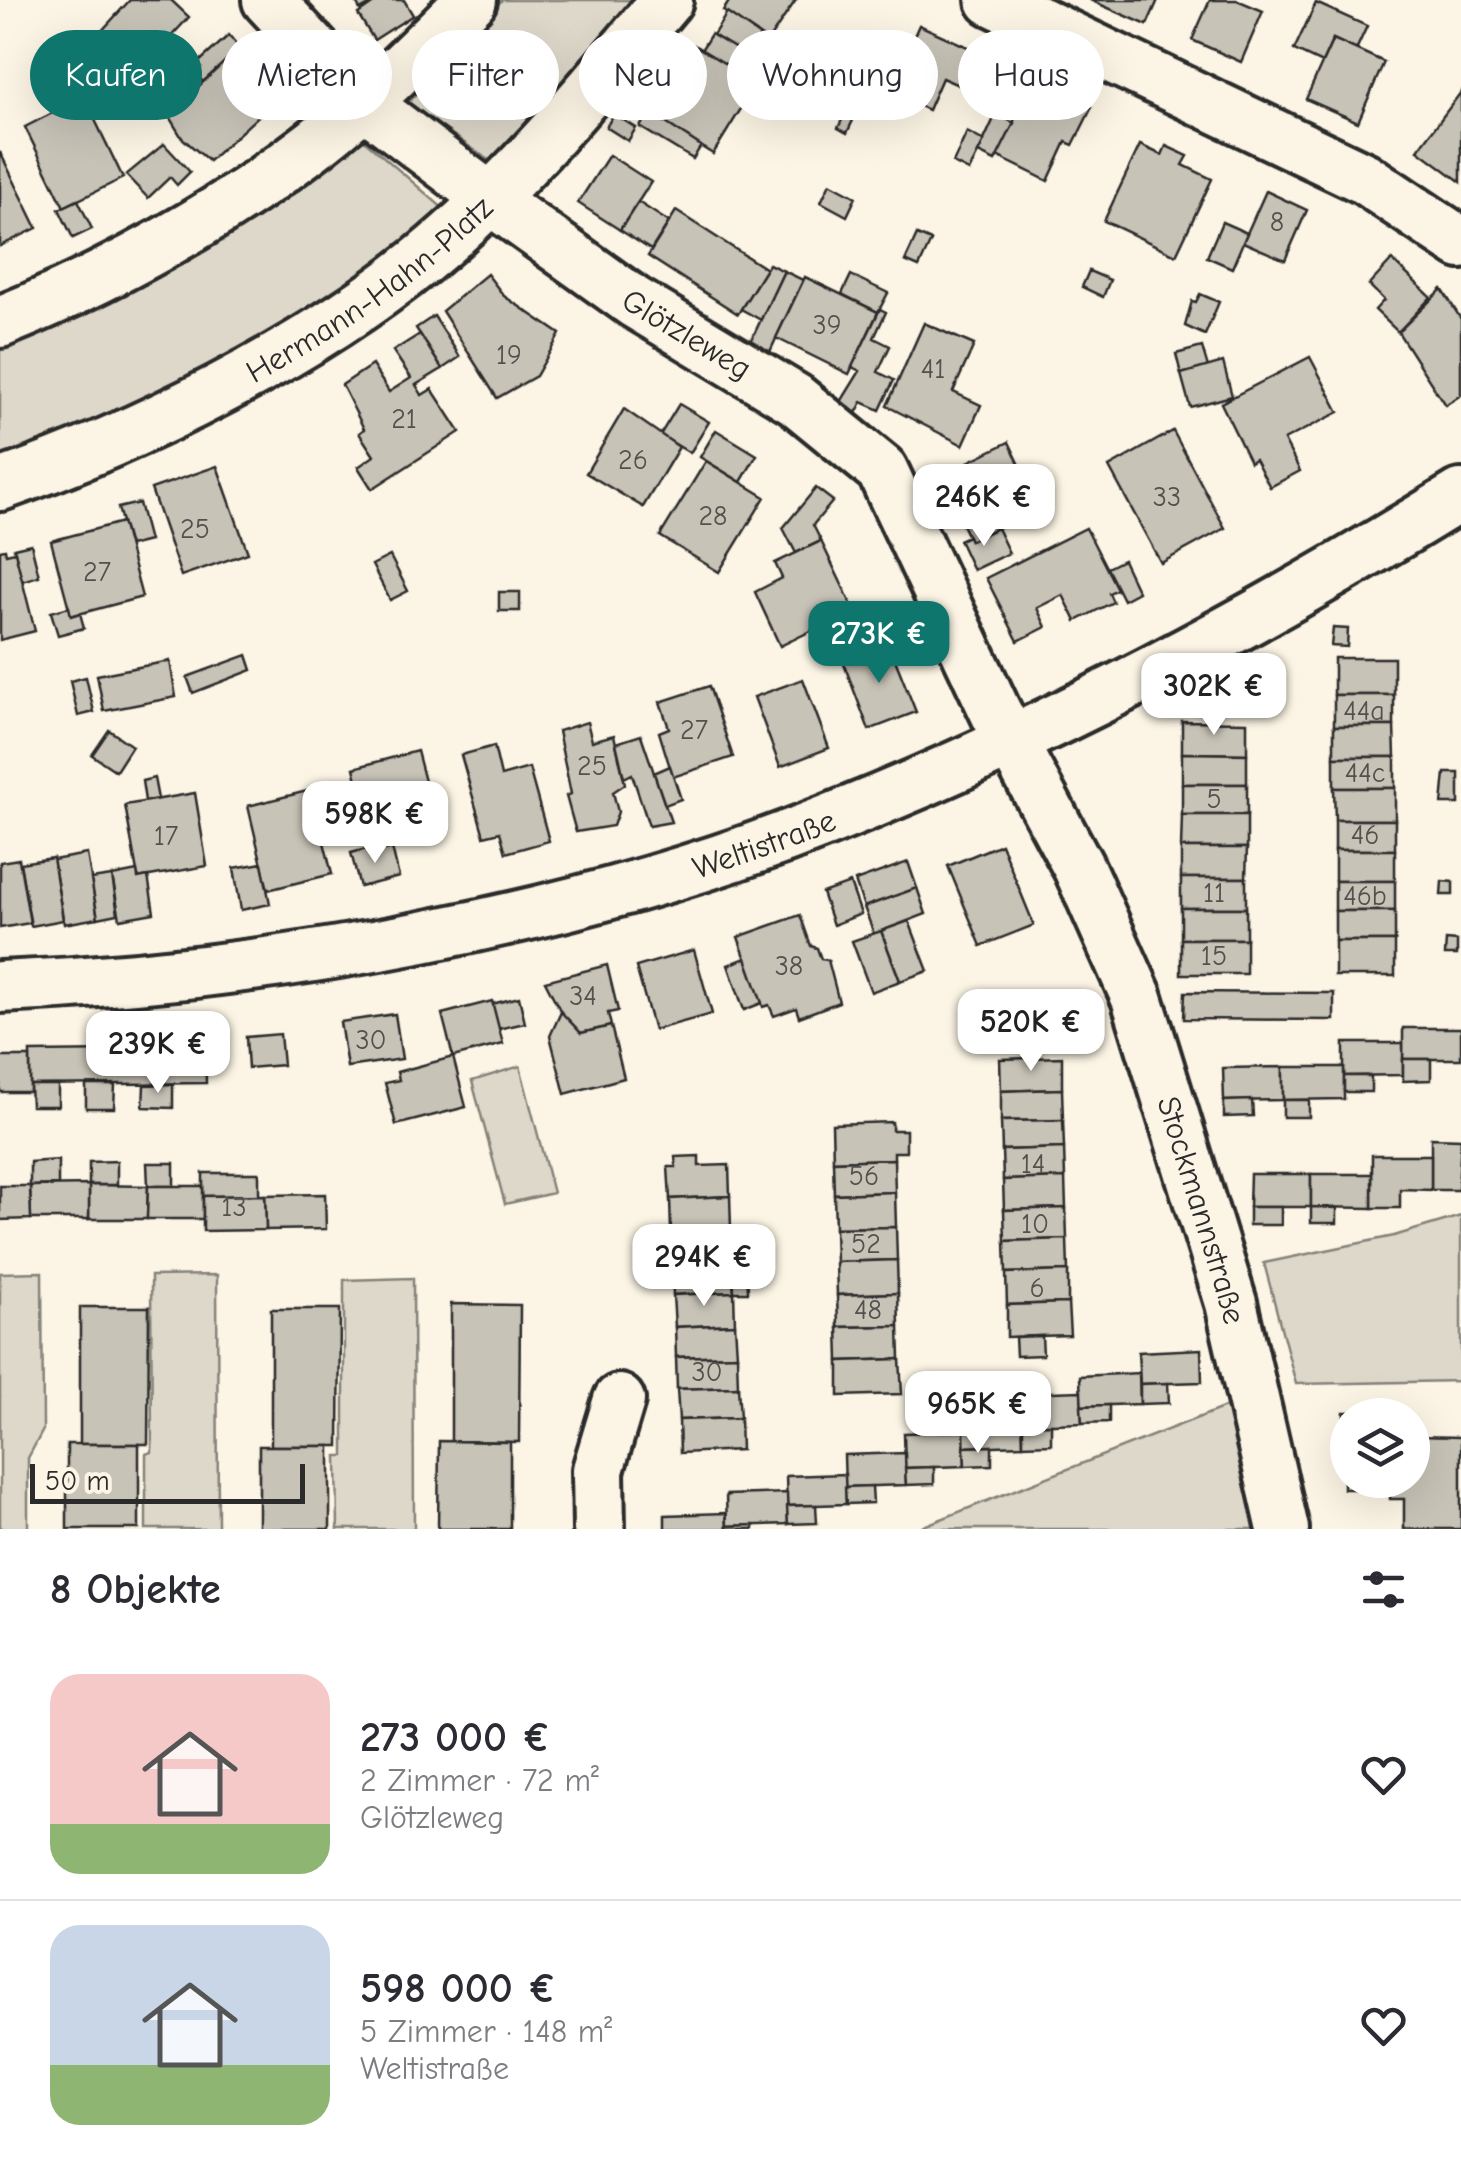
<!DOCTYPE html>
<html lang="de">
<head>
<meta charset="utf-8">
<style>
  body { margin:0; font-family:"Comic Neue",sans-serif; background:#f7f7f7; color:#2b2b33; height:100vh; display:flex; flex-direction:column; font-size:38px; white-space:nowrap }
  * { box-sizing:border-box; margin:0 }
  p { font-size:32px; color:#7c7c81 }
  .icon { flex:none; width:55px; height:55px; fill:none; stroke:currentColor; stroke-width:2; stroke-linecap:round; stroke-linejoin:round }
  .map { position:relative; height:1529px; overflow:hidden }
  .sheet { display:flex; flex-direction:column; background:#fff; flex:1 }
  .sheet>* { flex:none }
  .guide { position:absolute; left:30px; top:30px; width:1402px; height:90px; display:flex; gap:20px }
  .buttons { position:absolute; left:1330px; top:1398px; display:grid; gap:20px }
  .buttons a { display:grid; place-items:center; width:100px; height:100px; border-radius:50%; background:#fff; box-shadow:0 10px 40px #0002; font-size:50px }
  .scale { position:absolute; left:30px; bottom:25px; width:275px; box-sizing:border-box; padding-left:10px; border:5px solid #2b2b2b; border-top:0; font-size:28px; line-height:35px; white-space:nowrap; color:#2b2b2b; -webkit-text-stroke:8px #fcf5e5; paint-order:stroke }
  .price { position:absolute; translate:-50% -85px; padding:0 22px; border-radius:20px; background:#fff; color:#222; font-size:32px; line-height:65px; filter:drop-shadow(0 2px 5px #0008) }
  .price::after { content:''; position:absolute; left:50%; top:60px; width:30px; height:22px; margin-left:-15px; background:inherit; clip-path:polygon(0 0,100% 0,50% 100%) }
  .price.selected { background:#0f766e; color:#fff }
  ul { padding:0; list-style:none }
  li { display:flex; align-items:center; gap:30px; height:250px; padding:0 50px }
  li+li { border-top:2px solid #e1e1e2 }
  li span { display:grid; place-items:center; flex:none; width:280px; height:200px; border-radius:30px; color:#555 }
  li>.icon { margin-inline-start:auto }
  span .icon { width:120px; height:120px; fill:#fffc; stroke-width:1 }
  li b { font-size:42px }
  h2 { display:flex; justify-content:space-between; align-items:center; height:120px; padding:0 50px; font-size:42px }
  .tag { padding:0 35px; border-radius:45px; background:#fff; box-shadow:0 10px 40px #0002; font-size:35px; line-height:90px }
  .tag.selected { background:#0f766e; color:#fff }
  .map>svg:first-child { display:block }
</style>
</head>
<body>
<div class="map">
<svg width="1461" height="1529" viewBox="0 0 1461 1529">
  <rect width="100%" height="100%" fill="#fcf5e5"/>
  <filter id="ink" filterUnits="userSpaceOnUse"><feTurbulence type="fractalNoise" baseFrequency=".01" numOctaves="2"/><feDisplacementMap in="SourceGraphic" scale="20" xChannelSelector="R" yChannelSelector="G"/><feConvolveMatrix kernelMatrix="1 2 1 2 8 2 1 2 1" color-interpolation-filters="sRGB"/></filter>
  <g filter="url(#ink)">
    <!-- green -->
    <g fill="#ded8ca" stroke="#84827a" stroke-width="2.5">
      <path d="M502,0H643L497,166L408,103Z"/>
      <path d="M363,139L445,210L403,247L185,387L0,467V347C135,295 245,221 363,139Z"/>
      <path d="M520,1066L553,1193L505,1204L472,1081Z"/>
      <path d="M1461,1216V1381L1296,1384L1264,1263L1394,1236Z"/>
      <path d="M42,1272L43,1430L28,1458V1529H0V1273Z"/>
      <path d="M217,1275L218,1529H146V1454L152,1452L151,1276Z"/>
      <path d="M413,1278L414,1529H338L337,1456H344V1280Z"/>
      <path d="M1233,1404L1262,1529H916Z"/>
    </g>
    <!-- building -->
    <g fill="#c8c3b7" stroke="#2b2b2b" stroke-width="2.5">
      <path d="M130,0H171L189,17L129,82L89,45Z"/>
      <path d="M355,0H378L360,10Z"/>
      <path d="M378,0H404L413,15L374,40L358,14Z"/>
      <path d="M730,0H796L768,41L723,11Z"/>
      <path d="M1090,0H1158L1147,25Z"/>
      <path d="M1210,0H1237L1263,11L1241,62L1192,40Z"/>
      <path d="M1316,3L1367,26L1356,50L1333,39L1322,63L1294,50Z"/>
      <path d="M727,13L760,36L747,56L713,35Z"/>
      <path d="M919,25L979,52L963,87L942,78L928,110L889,92Z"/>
      <path d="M711,34L771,70L761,86L701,50Z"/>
      <path d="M229,35L241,50L203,82L194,73L201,67L198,63Z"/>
      <path d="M1333,39L1384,62L1358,122L1306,99Z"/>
      <path d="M694,45L757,83L713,154L651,116Z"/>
      <path d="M234,53L251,71L255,66L268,79L262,84L277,99L209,161L182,138L168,115Z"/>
      <path d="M881,58L900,66L884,105L864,96Z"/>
      <path d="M853,62L875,71L866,91L845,81Z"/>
      <path d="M1034,79L1092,107L1073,145L1066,142L1048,181L997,156Z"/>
      <path d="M1461,92V182L1418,150Z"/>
      <path d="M84,97L123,178L64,207L25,127Z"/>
      <path d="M649,112L701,146L693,159L640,127Z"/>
      <path d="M846,112L855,116L847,133L838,128Z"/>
      <path d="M614,114L636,128L628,141L606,127Z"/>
      <path d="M996,114L1014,123L995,161L978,153Z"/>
      <path d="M967,132L984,141L969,171L953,163Z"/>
      <path d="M164,144L190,172L177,185L170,177L148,198L126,175Z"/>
      <path d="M1140,145L1162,155L1166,146L1188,156L1183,165L1212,179L1176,255L1104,221Z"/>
      <path d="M0,152L37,228L0,246Z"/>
      <path d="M609,155L651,182L620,230L578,203Z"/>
      <path d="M830,183L856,197L847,216L821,202Z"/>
      <path d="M1266,191L1307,210L1285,260L1243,242Z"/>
      <path d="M78,200L92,229L73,238L59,209Z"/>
      <path d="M638,202L669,222L651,250L620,230Z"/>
      <path d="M676,211L766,269L738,314L648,256Z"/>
      <path d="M1222,222L1247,233L1232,268L1207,257Z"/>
      <path d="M917,235L931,241L919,267L905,261Z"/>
      <path d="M1392,260L1431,297L1398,332L1375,310L1384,300L1369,285Z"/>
      <path d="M769,264L784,271L761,320L741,309Z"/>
      <path d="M784,271L803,280L768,356L748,347Z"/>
      <path d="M1089,271L1110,280L1103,297L1082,287Z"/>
      <path d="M487,274L504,296L560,334L536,376L497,398L442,311Z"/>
      <path d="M851,275L888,293L878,312L842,294Z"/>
      <path d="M805,277L878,312L849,374L776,338Z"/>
      <path d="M1442,289L1461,319V395L1445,405L1398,332Z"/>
      <path d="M1200,294L1219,302L1205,335L1185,326L1192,301L1196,302Z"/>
      <path d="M880,309L886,312L874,338L890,346L878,372L894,380L880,410L862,402L856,413L839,405L860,371L852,367Z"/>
      <path d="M434,316L460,357L442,369L416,328Z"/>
      <path d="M924,323L974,345L953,392L981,405L963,445L887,406Z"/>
      <path d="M420,334L442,369L416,385L422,395L432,389L460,432L372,489L358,467L374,456L359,433L364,429L342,385L372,365L389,392L411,378L393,351Z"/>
      <path d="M1202,347L1208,367L1181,374L1176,354Z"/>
      <path d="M1310,357L1339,412L1284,440L1300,471L1270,487L1255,459L1250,462L1221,403Z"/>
      <path d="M1223,362L1232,396L1190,407L1181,374Z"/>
      <path d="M679,404L709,422L690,453L660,435Z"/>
      <path d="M624,409L679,447L643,507L586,473Z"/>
      <path d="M716,430L757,455L741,482L700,457Z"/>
      <path d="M1173,431L1225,528L1161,563L1109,467Z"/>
      <path d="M1009,442L1040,507L970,541L945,489L974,475L968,462Z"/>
      <path d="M706,461L765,497L719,572L660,536Z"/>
      <path d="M217,466L248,553L181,576L151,489Z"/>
      <path d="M816,488L833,501L813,525L821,541L796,553L783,528Z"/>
      <path d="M139,503L149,541L129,546L118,508Z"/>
      <path d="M122,522L142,597L71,616L51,541Z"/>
      <path d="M997,528L1009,553L973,570L959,540L968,536L970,541Z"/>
      <path d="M1086,528L1117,589L1109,593L1113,602L1076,621L1063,595L1037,608L1046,627L1018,641L986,578Z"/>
      <path d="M821,541L854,610L780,646L755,592L782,578L775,563Z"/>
      <path d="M31,544L39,576L22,581L14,548Z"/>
      <path d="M5,549L6,554L15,552L35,631L0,640V550Z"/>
      <path d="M390,556L408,591L390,600L372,565Z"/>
      <path d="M1123,560L1138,592L1123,600L1107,568Z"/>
      <rect x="499" y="592" width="21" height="19"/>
      <path d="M69,607L71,616L80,613L84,628L58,635L51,612Z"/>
      <path d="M1333,628L1348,629L1347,647L1331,646Z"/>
      <path d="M888,642L916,712L869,730L842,659Z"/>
      <path d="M247,655L252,670L193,693L187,677Z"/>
      <rect x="1334" y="658" width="60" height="37"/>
      <path d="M170,661L176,697L104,711L97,675Z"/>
      <path d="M86,677L94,712L78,716L70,681Z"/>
      <path d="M803,679L829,748L780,767L754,697Z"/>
      <path d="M709,686L733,757L673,777L659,732L669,728L660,702Z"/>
      <rect x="1334" y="695" width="60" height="31"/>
      <path d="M1182,721L1247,722V754L1182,753Z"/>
      <path d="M587,722L592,741L614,735L625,784L613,792L618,812L613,826L576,832L566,796L571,794L558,731Z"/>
      <path d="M1334,726H1394L1395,757H1334Z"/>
      <path d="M109,730L132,746L116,771L92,755Z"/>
      <path d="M641,735L665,805L671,822L649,826L632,774L624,778L616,743Z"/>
      <path d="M494,746L501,776L529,768L549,841L506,853L500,832L484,836L461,755Z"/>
      <path d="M417,751L439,835L375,852L354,768Z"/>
      <path d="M1182,753L1247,754V784H1182Z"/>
      <rect x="1334" y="757" width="61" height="31"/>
      <path d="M670,766L681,799L665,805L654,773Z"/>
      <path d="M1445,773H1459V804H1442Z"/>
      <path d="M154,778L158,799L145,801L142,781Z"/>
      <rect x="1182" y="784" width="65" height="31"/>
      <path d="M1334,788H1395V820H1335Z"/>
      <path d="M311,790L332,874L268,890L248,806Z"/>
      <path d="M195,793L207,866L138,878L125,805Z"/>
      <path d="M1182,815H1247V848H1181Z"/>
      <rect x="1335" y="820" width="60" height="30"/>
      <path d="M1001,844L1034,925L981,946L948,866Z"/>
      <path d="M374,847L375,852L392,848L399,877L360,887L351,853Z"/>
      <path d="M1181,848H1247L1246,878H1181Z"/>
      <rect x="1335" y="850" width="60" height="31"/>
      <path d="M87,854L98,918L64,924L53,860Z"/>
      <path d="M53,858L63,920L31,926L20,863Z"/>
      <path d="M19,859L30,923L0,928V862Z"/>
      <path d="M908,862L917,888L864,907L855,881Z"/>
      <path d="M262,863L270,904L241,910L234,868Z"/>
      <path d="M137,871L138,878L148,876L154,913L120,919L112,876Z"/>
      <path d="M112,876L118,914L98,918L91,879Z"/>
      <rect x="1181" y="878" width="65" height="30"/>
      <rect x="1335" y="881" width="60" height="30"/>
      <path d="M1442,881L1453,882V895H1441Z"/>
      <path d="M850,883L861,914L833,925L822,893Z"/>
      <path d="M917,888L926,914L874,934L864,907Z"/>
      <rect x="1181" y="908" width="65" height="31"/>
      <rect x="1335" y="911" width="60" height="30"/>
      <path d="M800,915L811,946L817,948L821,959L828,960L839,1002L799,1017L796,1008L774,1016L769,1005L763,1007L738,937Z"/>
      <path d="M909,921L928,971L900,981L881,931Z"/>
      <path d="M881,931L900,981L871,992L852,941Z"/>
      <rect x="1181" y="939" width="65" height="35"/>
      <path d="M1446,940L1457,941V955H1445Z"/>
      <rect x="1335" y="941" width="60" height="35"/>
      <path d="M694,950L712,1014L654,1030L636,967Z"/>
      <path d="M746,958L762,1003L744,1010L728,965Z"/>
      <path d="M607,965L618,1011L608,1013L611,1026L581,1033L561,1012L545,981Z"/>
      <path d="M1185,992L1334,993V1020L1184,1019Z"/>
      <path d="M519,997L525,1023L498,1029L492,1004Z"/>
      <path d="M492,1001L503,1044L453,1057L442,1014Z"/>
      <path d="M561,1012L581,1033L611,1026L624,1078L565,1094L550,1036Z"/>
      <path d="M395,1014L402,1059L347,1067L340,1022Z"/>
      <rect x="1403" y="1028" width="58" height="31"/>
      <path d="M280,1034L283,1065L248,1068L246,1037Z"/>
      <path d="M1344,1043H1403V1075L1344,1076Z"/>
      <path d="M205,1050L206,1083L30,1085V1052Z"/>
      <rect x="0" y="1057" width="30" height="35"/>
      <path d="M453,1057L466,1107L396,1125L385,1083L399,1080L397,1072Z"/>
      <path d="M1062,1057V1089L1001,1091L1000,1059Z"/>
      <path d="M1403,1059H1431V1080L1403,1081Z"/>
      <path d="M1283,1067V1100L1224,1101L1223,1068Z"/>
      <path d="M1283,1067H1344V1099L1283,1100Z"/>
      <rect x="1344" y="1076" width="27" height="16"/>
      <path d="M173,1084V1108L143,1107L144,1085Z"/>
      <path d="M30,1085H58V1106H31Z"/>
      <path d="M86,1085H115L114,1108H86Z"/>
      <path d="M1062,1089L1063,1120L1001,1121V1091Z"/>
      <path d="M1252,1100L1253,1116L1224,1117V1101Z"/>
      <rect x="1283" y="1100" width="26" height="17"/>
      <path d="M1063,1120L1064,1148L1002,1150L1001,1121Z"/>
      <path d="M892,1122V1130H906V1152H894V1159L833,1161L832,1124Z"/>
      <path d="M1431,1138L1461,1139L1458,1190H1431Z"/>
      <path d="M1064,1148L1065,1178L1003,1180L1002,1150Z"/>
      <path d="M1372,1155H1431V1190L1400,1189V1208H1372Z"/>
      <path d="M699,1156V1166L729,1165L730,1196L670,1199L668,1167H676L675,1157Z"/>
      <path d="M894,1159L895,1192L834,1194L833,1161Z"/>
      <path d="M58,1160V1185L30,1186V1162Z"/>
      <path d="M117,1161V1185H89V1162Z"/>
      <path d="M147,1163H174V1186H148Z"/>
      <rect x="203" y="1173" width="56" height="23"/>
      <path d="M1250,1174H1311V1207H1249Z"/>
      <path d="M1311,1174H1372V1208L1311,1207Z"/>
      <path d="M1065,1178L1066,1208L1004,1210L1003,1180Z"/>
      <path d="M89,1185L148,1186L147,1219H89Z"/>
      <path d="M89,1185V1219H31L30,1186Z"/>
      <path d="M0,1186H30L31,1219L0,1220Z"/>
      <path d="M148,1186H203V1219H147Z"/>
      <path d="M895,1192L896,1227L835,1228L834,1194Z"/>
      <path d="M325,1194L326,1229L266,1230L265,1195Z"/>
      <path d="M265,1195L266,1230L203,1231V1196Z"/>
      <path d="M730,1196L731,1229L671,1232L670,1199Z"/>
      <rect x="1249" y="1207" width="32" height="18"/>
      <path d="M1311,1207L1337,1208V1223H1311Z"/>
      <path d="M1066,1208L1067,1239L1005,1241L1004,1210Z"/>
      <path d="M896,1227L897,1260L836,1262L835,1228Z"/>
      <path d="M731,1229L732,1260L672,1263L671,1232Z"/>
      <path d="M1067,1239L1068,1271L1006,1273L1005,1241Z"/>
      <path d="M732,1260L734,1292L673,1295L672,1263Z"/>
      <path d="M897,1260L898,1293L837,1295L836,1262Z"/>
      <path d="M733,1264H747L748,1292H734Z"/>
      <path d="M1068,1271V1303L1007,1305L1006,1273Z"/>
      <path d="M734,1292L735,1324L675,1327L673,1295Z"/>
      <path d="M898,1293L899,1326L838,1327L837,1295Z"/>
      <path d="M1068,1303L1070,1335L1007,1337V1305Z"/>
      <path d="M451,1304L520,1305L519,1442L451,1441Z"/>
      <path d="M80,1307H149L148,1444H80Z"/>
      <path d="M271,1309H340L339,1446H271Z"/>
      <path d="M735,1324L737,1355L676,1357L675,1327Z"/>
      <path d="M899,1326L900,1359L839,1361L838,1327Z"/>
      <path d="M1042,1336L1043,1355L1016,1356L1015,1337Z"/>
      <path d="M1201,1349L1202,1382L1140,1384L1138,1352Z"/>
      <path d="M737,1355L738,1387L677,1389L676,1357Z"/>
      <path d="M900,1359L902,1394L839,1396V1361Z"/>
      <path d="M1139,1373L1140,1404L1081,1406L1080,1376Z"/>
      <path d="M1168,1383L1169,1403L1140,1404V1384Z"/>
      <path d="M738,1387L740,1418L679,1420L677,1389Z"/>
      <path d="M1081,1391L1082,1423L1023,1425L1021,1393Z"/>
      <path d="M1109,1405V1422L1082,1423L1081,1406Z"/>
      <path d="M1022,1412L1023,1445L964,1447L963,1414Z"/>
      <path d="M1344,1412H1383L1348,1415V1480H1412L1414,1436L1461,1437V1529H1404V1499H1390V1489H1344Z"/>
      <path d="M740,1418L741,1450L680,1453L679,1420Z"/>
      <path d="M1051,1424V1444L1023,1445V1425Z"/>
      <path d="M964,1431L965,1466L905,1468L904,1433Z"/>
      <path d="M439,1441L510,1442V1529H438Z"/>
      <rect x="67" y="1444" width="72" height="85"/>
      <rect x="259" y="1446" width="71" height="83"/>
      <path d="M992,1446V1465L965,1466L964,1447Z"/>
      <path d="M905,1453L906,1485L845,1487L844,1455Z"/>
      <path d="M934,1467V1484L906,1485L905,1468Z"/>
      <path d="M845,1474L846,1504L787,1506L786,1476Z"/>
      <path d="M872,1486L873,1503L846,1504L845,1487Z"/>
      <path d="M787,1493L788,1524L727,1526L726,1495Z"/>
      <path d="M816,1505L817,1523L788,1524L787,1506Z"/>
      <path d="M726,1513L727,1529H665V1515Z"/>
      <path d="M754,1525V1529H727V1526Z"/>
    </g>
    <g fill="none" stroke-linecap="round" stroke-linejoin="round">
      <defs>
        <g id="minor">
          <path id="s1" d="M268,0L364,103L489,198L634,302L795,399L882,470L996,713L1079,868L1137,998L1231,1303L1283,1529"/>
          <path d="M992,0L1364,178L1461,243"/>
          <path d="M0,322C126,271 265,192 366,101C402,69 436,34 471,0"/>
          <path id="s2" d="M0,485C139,437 307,353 422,260C514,185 591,90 667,0"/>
          <path id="s3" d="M0,987C268,976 577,921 827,821C1048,734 1259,620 1461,495"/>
          <path d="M599,1529L598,1470L619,1400"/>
        </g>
      </defs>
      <!-- minor casing -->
      <use href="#minor" stroke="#2b2b2b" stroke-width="58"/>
      <!-- minor -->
      <use href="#minor" stroke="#fcf5e5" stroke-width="50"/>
    </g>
  </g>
  <g text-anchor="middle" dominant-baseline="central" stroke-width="8" stroke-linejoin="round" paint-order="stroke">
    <!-- number labels -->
    <g font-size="28" fill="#52514e">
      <text x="1277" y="222">8</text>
      <text x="827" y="325">39</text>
      <text x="509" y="355">19</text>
      <text x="933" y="369">41</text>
      <text x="404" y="419">21</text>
      <text x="633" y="460">26</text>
      <text x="1167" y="497">33</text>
      <text x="713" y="516">28</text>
      <text x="195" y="529">25</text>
      <text x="97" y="572">27</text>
      <text x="1364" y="711">44a</text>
      <text x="694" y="730">27</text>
      <text x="592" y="766">25</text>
      <text x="1365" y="773">44c</text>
      <text x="1214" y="799">5</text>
      <text x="1365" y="835">46</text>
      <text x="166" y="836">17</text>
      <text x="1214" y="893">11</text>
      <text x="1365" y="896">46b</text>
      <text x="1214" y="956">15</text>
      <text x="789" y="966">38</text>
      <text x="583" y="996">34</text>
      <text x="371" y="1040">30</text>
      <text x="1033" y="1164">14</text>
      <text x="864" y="1176">56</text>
      <text x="234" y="1207">13</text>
      <text x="1035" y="1224">10</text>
      <text x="866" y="1244">52</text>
      <text x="1037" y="1288">6</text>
      <text x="868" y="1310">48</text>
      <text x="707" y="1372">30</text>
    </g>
    <!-- street labels -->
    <g font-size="32" fill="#2b2b2b" stroke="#fcf5e5">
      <text stroke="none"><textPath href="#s2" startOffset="420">Hermann-Hahn-Platz</textPath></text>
      <text stroke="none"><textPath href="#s1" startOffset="538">Glötzleweg</textPath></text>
      <text stroke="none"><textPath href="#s3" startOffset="780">Weltistraße</textPath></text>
      <text stroke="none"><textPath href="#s1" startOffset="1585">Stockmannstraße</textPath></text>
    </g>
  </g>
</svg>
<div class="buttons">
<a><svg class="icon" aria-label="layers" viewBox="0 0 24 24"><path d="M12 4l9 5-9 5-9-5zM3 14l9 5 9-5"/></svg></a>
</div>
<div class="scale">50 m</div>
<b class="price" style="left:984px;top:549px">246K €</b>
<b class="price selected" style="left:879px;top:686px">273K €</b>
<b class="price" style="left:1214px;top:738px">302K €</b>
<b class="price" style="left:375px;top:866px">598K €</b>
<b class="price" style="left:1031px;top:1074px">520K €</b>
<b class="price" style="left:158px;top:1096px">239K €</b>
<b class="price" style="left:704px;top:1309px">294K €</b>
<b class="price" style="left:978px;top:1456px">965K €</b>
<div class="guide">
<a class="tag selected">Kaufen</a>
<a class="tag">Mieten</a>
<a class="tag">Filter</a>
<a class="tag">Neu</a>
<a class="tag">Wohnung</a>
<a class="tag">Haus</a>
</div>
</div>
<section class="sheet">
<h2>8 Objekte<svg class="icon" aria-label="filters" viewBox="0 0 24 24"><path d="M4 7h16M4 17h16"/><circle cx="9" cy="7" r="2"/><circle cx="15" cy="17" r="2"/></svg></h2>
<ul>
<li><span style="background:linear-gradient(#f6c9c9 75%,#8fb573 0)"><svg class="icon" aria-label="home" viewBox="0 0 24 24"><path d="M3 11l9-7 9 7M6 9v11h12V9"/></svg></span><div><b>273 000 €</b><p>2 Zimmer · 72 m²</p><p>Glötzleweg</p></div><svg class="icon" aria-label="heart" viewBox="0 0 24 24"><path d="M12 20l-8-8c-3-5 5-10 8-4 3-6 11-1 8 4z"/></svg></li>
<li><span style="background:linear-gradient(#c9d6e8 70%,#8fb573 0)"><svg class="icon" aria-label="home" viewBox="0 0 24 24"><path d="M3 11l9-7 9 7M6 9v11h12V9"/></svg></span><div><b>598 000 €</b><p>5 Zimmer · 148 m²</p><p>Weltistraße</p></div><svg class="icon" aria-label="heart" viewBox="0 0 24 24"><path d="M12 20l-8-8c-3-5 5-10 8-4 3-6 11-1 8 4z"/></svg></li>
</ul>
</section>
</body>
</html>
